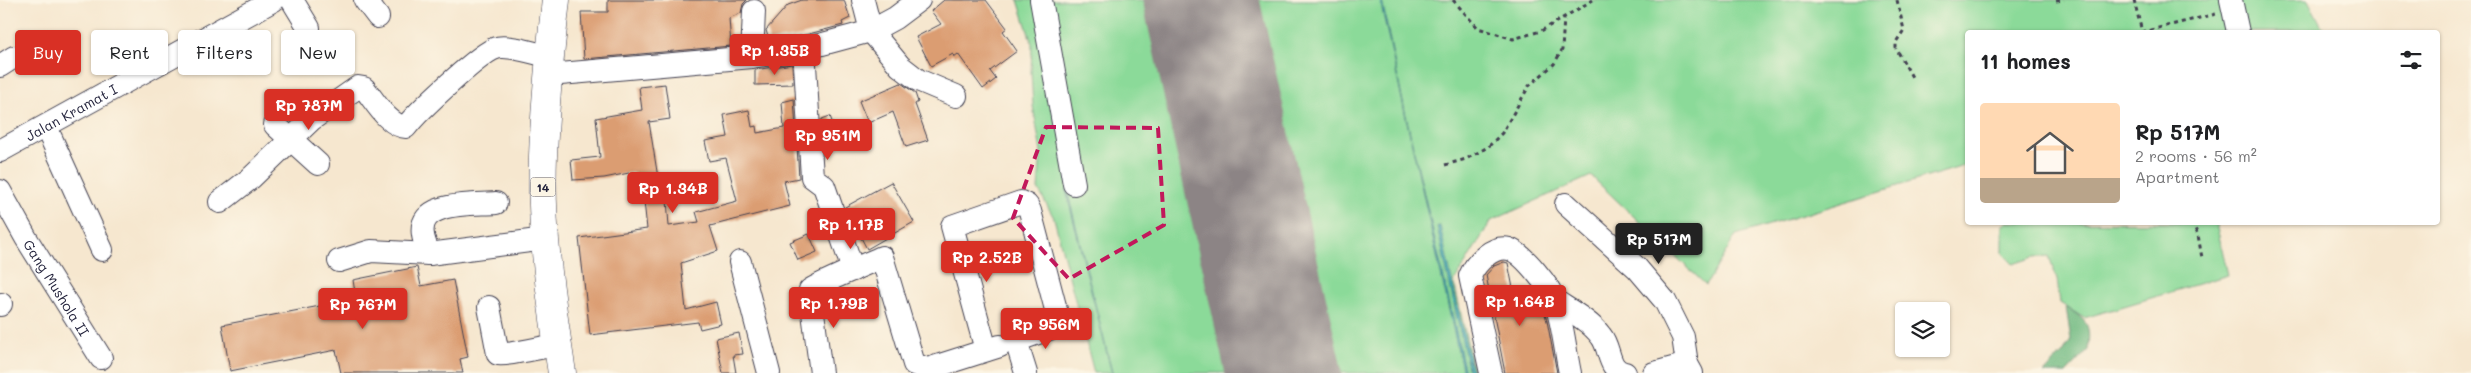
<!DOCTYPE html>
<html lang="en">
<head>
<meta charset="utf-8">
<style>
  body { margin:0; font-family:Mali,sans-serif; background:#f2f2f2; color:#202124; height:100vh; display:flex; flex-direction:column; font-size:19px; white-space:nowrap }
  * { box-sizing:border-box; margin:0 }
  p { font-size:16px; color:#757577 }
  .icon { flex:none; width:28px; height:28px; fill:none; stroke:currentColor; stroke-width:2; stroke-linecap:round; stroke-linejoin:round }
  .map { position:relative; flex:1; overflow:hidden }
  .details { position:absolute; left:1965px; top:30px; width:475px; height:195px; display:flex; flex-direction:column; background:#fff; border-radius:5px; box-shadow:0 1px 4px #0004 }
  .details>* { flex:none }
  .guide { position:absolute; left:15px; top:30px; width:475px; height:45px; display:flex; gap:10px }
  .tools { position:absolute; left:1895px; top:302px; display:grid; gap:10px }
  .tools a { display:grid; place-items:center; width:55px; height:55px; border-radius:5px; background:#fff; box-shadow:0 1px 4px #0004; font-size:25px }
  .price { position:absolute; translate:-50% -42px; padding:0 11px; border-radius:5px; background:#d93025; color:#fff; font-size:16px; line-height:32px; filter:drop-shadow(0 1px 2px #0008) }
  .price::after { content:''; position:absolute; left:50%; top:30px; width:15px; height:11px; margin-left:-8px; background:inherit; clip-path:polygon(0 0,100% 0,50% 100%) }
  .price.selected { background:#222; color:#fff }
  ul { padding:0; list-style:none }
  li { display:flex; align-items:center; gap:15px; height:125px; padding:0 15px }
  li+li { border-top:1px solid #e0e0e0 }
  li span { display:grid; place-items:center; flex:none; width:140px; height:100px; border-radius:5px; color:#555 }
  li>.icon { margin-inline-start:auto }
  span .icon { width:60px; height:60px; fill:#fffc; stroke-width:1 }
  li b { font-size:21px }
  h2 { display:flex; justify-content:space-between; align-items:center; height:60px; padding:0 15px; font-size:21px }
  .pill { padding:0 18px; border-radius:5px; background:#fff; box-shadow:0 1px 4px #0004; font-size:18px; line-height:45px }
  .pill.selected { background:#d93025; color:#fff }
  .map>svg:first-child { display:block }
</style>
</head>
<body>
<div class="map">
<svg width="2471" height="373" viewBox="0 0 2471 373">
  <rect width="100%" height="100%" fill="#fcf5e5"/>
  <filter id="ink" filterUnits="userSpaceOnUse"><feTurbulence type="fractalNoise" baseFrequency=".02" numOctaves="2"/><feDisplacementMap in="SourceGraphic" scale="10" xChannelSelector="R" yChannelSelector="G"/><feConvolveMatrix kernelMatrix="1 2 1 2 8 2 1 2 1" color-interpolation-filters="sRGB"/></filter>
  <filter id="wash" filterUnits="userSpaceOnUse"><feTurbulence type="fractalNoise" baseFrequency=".0096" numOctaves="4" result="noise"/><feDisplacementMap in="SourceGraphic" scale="20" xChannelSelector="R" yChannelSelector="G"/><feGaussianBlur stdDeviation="1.12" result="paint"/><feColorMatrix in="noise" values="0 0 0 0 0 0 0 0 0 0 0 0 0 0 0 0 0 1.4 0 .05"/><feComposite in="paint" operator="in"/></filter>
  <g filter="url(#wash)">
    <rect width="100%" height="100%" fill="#f6e7cf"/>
    <!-- green -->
    <g fill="#8bda99" stroke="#567e6a">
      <path d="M1018,0H1162L1244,373H1094L1054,218L1038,189L1041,152L1033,106L1031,72L1032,44Z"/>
      <path d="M1241,0H2308L2325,32H1968L1967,165L1736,235L1706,285L1591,176L1491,221L1454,282L1474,373H1323Z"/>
      <path d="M2007,222L2216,223L2228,275L2084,318L2060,303L2057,279L2049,256L2034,257L2013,264L2003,253V225Z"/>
    </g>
    <!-- forest -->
    <path fill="#70ba81" stroke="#496e5e" d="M2066,307C2089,322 2090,324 2088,350L2066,373H2044L2063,353L2071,340Z"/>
    <!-- water -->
    <g fill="#3eafb7" stroke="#306879">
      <path d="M1380,0H1382C1405,125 1439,249 1465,373H1463Z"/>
      <path d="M1066,190H1067L1112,373Z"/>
      <path d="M1437,226H1440L1472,373H1469Z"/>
    </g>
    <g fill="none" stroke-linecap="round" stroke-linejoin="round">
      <!-- runway -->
      <path stroke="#8c8485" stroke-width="115" d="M1201,0L1284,373"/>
    </g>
    <g id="blocks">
      <!-- building -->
      <g fill="#db9d72">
        <path d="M608,0H747L743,4L741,13L729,18L731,46L584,59L581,12H608Z"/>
        <path d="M802,0H844L850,18L842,22L843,25L801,36L769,41L766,30L788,5Z"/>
        <path d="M944,0H986L1007,28L1003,31L1017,51L990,71L996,79L983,89L958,54L954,57L953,54L931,66L916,37L941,24L931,11Z"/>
        <path d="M792,64L793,84L755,85V70Z"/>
        <path d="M901,83L915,93L918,102L915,104L928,140L906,147L893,112L868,123L859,101Z"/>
        <path d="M665,84L670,119L649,122L659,184L698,177L701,194L667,200L669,226L699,222L696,212L737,201L726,158L709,161L705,141L728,137L724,115L749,110L752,127L756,126L757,133L784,128L782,102L794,99L799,178L784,181L790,206L710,226L718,251L681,263L686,310L716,302L721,324L700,329L698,322L590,335L579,238L647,229L644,201L641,202L634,172L604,178L573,180L571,160L600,157L596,118L642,110L639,87Z"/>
        <path d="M830,116L835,130L822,134V119Z"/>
        <path d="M891,182L914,222L867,249L845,207Z"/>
        <path d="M809,234L817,252L798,260L790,242Z"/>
        <path d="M1504,262L1508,263L1516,303L1539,298L1541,301L1547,321L1557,373H1505L1486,275L1494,266Z"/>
        <path d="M417,267L421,286L453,280L468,357L460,359L463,373H341L336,350L230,371L222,325L356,299L353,280Z"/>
        <path d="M739,333L743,354L733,355L736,373H723L716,338Z"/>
      </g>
    </g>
  </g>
  <g filter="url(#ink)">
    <use href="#blocks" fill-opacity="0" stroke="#424051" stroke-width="1"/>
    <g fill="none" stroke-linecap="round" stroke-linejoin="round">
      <defs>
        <g id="minor">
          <path d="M292,0L309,28"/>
          <path d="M365,0L378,17"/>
          <path d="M919,0L895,18L871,31L900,66L918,80L956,96"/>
          <path d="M1041,0L1074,184"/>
          <path d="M2231,0L2238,32"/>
          <path d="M804,49L812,177L824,186L853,270"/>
          <path d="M752,57L754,11"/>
          <path d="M0,66L14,57"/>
          <path d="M549,75L752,57L804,49L871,31L863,0"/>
          <path d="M275,125L318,164"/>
          <path d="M46,127L102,250"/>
          <path id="s1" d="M0,151L274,0"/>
          <path id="s2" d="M0,191L26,238L101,358"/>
          <path d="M220,202L251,178L311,120L358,87L364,88C375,101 388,126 406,127C417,112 480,53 496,48C507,44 538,54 550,57"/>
          <path d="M1566,204L1637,268L1665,301L1683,337L1687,364L1692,373"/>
          <path d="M429,254C427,248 424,242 423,235C417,200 474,205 496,203"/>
          <path d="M339,261L371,251L429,254L545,239"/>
          <path d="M740,262L769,373"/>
          <path d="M1554,300C1569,310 1590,321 1601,336C1611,348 1607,370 1625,373"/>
          <path d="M0,305L1,304"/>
          <path d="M489,307L498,354C505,356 546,346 558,345"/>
          <path d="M986,350L952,226L1021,202L1027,205L1030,211L1060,325L1016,341L1026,373"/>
          <path d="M821,373L810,290C815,285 871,262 882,257L914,364L927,369L934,367L1000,346"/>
          <path d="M1491,373L1470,276C1476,262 1493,245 1509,249C1523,253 1550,287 1555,301C1563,323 1565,350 1570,373"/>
          <path d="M1654,373L1687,364"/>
        </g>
        <path id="highway" d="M556,0C550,52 545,104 543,156C540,229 551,302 562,373"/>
      </defs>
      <!-- minor casing -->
      <use href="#minor" stroke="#424051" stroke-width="24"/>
      <!-- highway casing -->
      <use href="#highway" stroke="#424051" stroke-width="29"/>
      <!-- path -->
      <g stroke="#424051" stroke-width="3" stroke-dasharray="4 4" stroke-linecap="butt">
        <path d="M1453,0L1478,28L1513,39L1541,31L1593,0"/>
        <path d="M1897,0L1904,30L1896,42V48L1913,79"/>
        <path d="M2134,0L2142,32"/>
        <path d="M2056,1L2064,0"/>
        <path d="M2142,32L2216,14"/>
        <path d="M1445,165L1466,159L1488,147L1502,133L1529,86L1554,64L1562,50L1564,17"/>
        <path d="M2192,222L2198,235L2202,258"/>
      </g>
      <!-- minor -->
      <use href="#minor" stroke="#fff" stroke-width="22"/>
      <!-- highway -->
      <use href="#highway" stroke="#fff" stroke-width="28"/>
    </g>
  </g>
  <!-- marked area -->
  <path fill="none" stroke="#c2185b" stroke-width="4" stroke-dasharray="10 6" stroke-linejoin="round" d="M1046,127L1158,128L1164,225L1069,279L1013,218Z"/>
  <g text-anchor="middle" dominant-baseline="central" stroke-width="4" stroke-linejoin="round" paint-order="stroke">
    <!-- shield labels -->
    <rect fill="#fcf5e5" stroke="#63616e" stroke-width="1" x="530.5" y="177.5" width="25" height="19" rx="4"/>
    <g font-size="12" font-weight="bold" fill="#22223b">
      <text x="543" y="187">14</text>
    </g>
    <!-- street labels -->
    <g font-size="14" fill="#22223b" stroke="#fcf5e5">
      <text stroke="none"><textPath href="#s1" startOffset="81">Jalan Kramat I</textPath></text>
      <text stroke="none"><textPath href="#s2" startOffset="112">Gang Mushola II</textPath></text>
    </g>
  </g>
</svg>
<div class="tools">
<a><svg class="icon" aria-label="layers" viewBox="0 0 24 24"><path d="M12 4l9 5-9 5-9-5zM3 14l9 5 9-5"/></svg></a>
</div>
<b class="price" style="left:775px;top:76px">Rp 1.35B</b>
<b class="price" style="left:309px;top:131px">Rp 787M</b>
<b class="price" style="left:828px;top:161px">Rp 951M</b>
<b class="price" style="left:673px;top:214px">Rp 1.34B</b>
<b class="price" style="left:851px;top:250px">Rp 1.17B</b>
<b class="price selected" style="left:1659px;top:265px">Rp 517M</b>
<b class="price" style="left:987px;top:283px">Rp 2.52B</b>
<b class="price" style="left:1520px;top:327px">Rp 1.64B</b>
<b class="price" style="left:834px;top:329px">Rp 1.79B</b>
<b class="price" style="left:363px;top:330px">Rp 767M</b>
<b class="price" style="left:1046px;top:350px">Rp 956M</b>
<div class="guide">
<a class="pill selected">Buy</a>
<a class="pill">Rent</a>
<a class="pill">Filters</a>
<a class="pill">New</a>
</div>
<section class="details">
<h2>11 homes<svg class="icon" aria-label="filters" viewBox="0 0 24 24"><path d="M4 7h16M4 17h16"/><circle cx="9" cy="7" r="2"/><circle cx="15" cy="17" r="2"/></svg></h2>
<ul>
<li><span style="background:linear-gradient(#ffd9b3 75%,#b9a48a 0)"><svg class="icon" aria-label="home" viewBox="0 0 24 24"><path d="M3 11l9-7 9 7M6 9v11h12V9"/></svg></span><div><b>Rp 517M</b><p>2 rooms · 56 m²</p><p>Apartment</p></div></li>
</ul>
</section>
</div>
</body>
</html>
